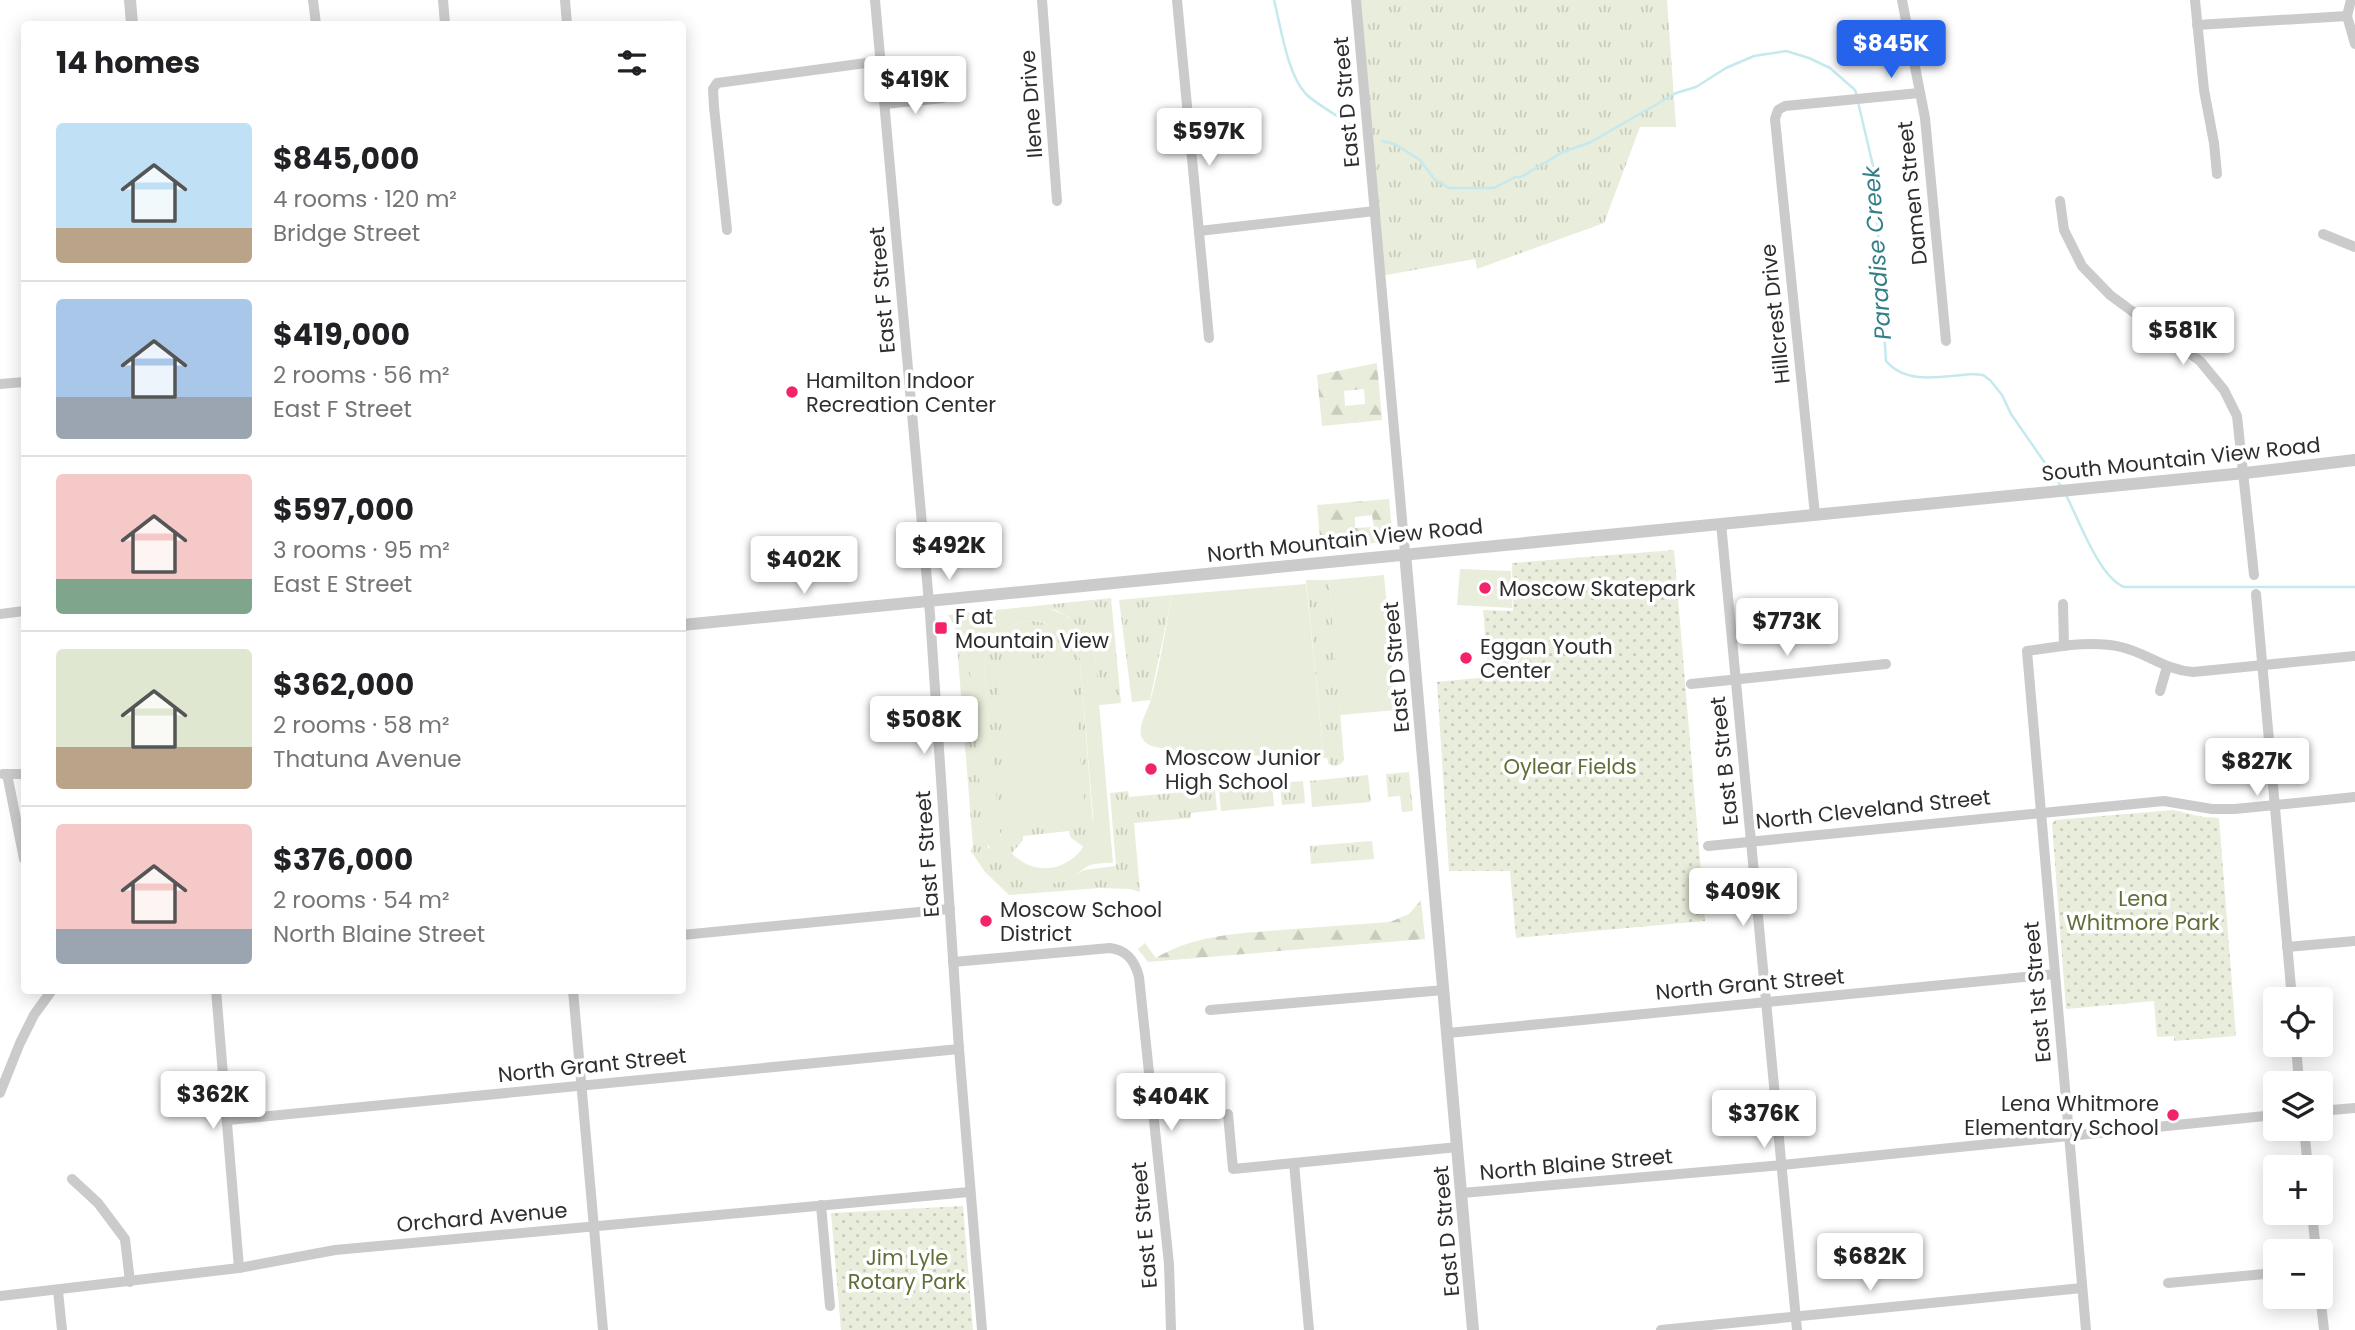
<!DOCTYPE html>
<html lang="en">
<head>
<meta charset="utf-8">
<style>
  body { margin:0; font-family:Poppins,sans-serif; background:#f6f6f6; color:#202124; height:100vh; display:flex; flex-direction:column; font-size:26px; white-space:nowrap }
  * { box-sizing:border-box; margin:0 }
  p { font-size:23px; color:#757577 }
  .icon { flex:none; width:38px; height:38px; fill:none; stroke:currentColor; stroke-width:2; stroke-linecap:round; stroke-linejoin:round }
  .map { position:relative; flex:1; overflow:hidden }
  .sheet { position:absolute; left:21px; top:21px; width:665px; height:973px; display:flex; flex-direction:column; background:#fff; border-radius:7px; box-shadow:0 4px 18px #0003 }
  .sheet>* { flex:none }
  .tools { position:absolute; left:2263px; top:987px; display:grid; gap:14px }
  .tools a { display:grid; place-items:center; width:70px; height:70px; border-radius:7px; background:#fff; box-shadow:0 4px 18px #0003; font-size:35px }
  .price { position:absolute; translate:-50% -60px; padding:0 16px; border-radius:7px; background:#fff; color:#222; font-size:23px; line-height:46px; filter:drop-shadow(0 2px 4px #0008) }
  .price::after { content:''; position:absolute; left:50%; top:42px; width:21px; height:16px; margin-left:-10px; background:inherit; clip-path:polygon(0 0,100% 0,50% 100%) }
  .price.active { background:#2563eb; color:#fff }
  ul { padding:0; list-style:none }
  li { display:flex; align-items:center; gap:21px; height:175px; padding:0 35px }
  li+li { border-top:2px solid #e0e0e0 }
  li span { display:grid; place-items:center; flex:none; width:196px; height:140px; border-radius:7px; color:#555 }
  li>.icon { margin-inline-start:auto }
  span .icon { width:84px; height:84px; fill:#fffc; stroke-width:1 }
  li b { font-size:30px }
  h2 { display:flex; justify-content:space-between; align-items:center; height:84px; padding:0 35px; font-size:30px }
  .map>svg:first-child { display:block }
</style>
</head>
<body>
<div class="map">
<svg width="2355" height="1330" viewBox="0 0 2355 1330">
  <defs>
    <pattern id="grass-tufts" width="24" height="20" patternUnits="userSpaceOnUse" patternTransform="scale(1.75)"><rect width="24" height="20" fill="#e9eddb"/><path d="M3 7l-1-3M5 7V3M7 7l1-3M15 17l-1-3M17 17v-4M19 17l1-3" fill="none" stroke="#c8ccbc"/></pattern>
    <pattern id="forest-firs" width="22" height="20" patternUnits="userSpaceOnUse" patternTransform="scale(1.75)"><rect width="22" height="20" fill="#e9eddb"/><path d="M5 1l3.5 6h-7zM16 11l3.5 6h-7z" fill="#c8ccbc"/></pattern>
    <pattern id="park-dots" width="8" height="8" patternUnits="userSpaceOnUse" patternTransform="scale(1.75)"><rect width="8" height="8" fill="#e9eddb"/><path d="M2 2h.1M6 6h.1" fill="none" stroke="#c8ccbc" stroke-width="1.8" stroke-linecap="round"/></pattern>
  </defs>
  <rect width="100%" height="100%" fill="#fff"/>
  <!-- grass -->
  <g fill="url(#grass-tufts)">
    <path d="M1356,0H1667L1676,127H1640L1604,223L1477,269L1475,259L1381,276Z"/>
    <path d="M1306,580H1329L1344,760C1341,765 1336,768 1329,764L1327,758H1324Z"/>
    <path d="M1172,595L1150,700L1132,702L1119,600Z"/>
    <path d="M1111,598L1121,703L1099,705L1095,657L1090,643L1070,618L1056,610L1027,607L999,615L990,623L966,625L988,848L1055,883L1069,879L1084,870L1116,866L1110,793L1128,791L1129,797L1215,789L1217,810L1191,813V818L1134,823L1140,892L1130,889L1100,888L1009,895L985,872L971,851L973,846L958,658L955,627L948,615Z"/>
    <path d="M1035,621C1057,625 1073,637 1080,659L1093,825L1085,848L1070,837L1069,831L1023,836V840L1011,854L1003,842L998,826L984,666C989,639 1006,622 1035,621Z"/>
    <path d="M1409,772L1413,811L1402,812L1400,796L1388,797L1386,774Z"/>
    <path d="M1368,775L1371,802L1312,807L1310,781Z"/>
    <path d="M1303,781L1305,803L1282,805L1280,783Z"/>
    <path d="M1272,784L1274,806L1221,811L1219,789Z"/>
    <path d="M1372,841L1374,859L1311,864L1310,846Z"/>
  </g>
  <!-- forest -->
  <g fill="url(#forest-firs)" fill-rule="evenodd">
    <path d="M1377,363L1382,420L1322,426L1317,375ZM1364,389L1365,404L1345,406L1344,391Z"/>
    <path d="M1389,499L1392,532L1385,542L1321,548L1317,505ZM1372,515L1374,527L1355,528V517Z"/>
    <path d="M1421,900L1425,939L1148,962L1138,949L1145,943L1156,958C1196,933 1247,933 1293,929C1325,927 1358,924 1390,922L1409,914Z"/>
  </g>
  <!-- park -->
  <g fill="url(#park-dots)">
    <path d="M1674,550L1705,921L1516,938L1510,871H1449L1437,682L1489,677L1483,610L1513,611L1512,563Z"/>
    <path d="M2173,810L2203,817L2219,818L2236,1036L2174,1041V1036L2157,1037L2154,1001L2066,1009L2052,824L2055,820Z"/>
    <path d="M963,1206L973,1330H841L831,1213Z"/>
  </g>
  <!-- pitch -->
  <g fill="#e9eddb" fill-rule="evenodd">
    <path d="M1460,569L1511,571L1512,608L1457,605Z"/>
    <path d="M1384,575L1396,710L1340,715L1329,580Z"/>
    <path d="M1306,584L1324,758L1302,759L1166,749C1157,747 1147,747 1142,738C1137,727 1147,712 1150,702C1160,667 1165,630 1172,595Z"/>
    <path d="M1027,607C1063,606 1084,623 1095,657L1113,863C1106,863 1098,863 1091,865C1083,867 1077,876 1069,879C1029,895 997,872 984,835L966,625L990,623L999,615L1011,609ZM1035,621C1057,625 1073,637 1080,659L1093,816C1090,874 1022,889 1000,834L984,667C989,639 1006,622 1035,621Z"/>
    <path d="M1071,655L1086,822L1011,828L996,662Z"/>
  </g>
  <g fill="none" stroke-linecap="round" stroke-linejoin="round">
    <!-- stream -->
    <g stroke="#c5e9ee" stroke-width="2.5">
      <path d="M1274,0C1281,27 1287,74 1306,94C1316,104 1338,116 1351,125"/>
      <path d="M1858,102L1874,170L1886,361C1907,386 1944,376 1973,374L1983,375L1990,380L2002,395L2011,414L2061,486"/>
      <path d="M1382,141L1395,144L1420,160L1435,180L1449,188H1494L1515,177H1521L1563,152L1591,142L1676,93L1696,87L1726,68L1754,56L1786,51L1809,58L1830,68L1855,90L1857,96"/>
      <path d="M2066,495C2079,520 2099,577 2124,587H2355"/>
    </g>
    <!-- minor -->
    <g stroke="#cbcbcb" stroke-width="10">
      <path d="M313,0L316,24"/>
      <path d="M443,0L445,24"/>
      <path d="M565,0L567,24"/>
      <path d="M875,0L930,614L959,1049L982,1330"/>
      <path d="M1042,0L1057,201"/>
      <path d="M1177,0L1209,338"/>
      <path d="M1356,0L1405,553"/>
      <path d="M1902,0L1925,118L1946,341"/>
      <path d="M2195,0L2204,90L2214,143L2217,174"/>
      <path d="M2351,0L2347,16L2355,44"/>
      <path d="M2197,25L2347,16"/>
      <path d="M885,104L943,98"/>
      <path d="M2060,201L2064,230L2082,266L2110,295L2200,361L2224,390L2237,416L2254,575"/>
      <path d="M727,230L714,107L713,89L717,83L881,61"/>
      <path d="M1199,231L1375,211"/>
      <path d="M2323,234L2355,247"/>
      <path d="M0,384L24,382"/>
      <path d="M1815,515L1775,119L1778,110L1785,106L1919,93"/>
      <path d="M1721,523L1797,1330"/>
      <path d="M2256,594L2292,999"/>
      <path d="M2063,604L2064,646"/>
      <path d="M0,614L24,611"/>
      <path d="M1691,684L1886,664"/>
      <path d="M2160,691L2167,667"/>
      <path d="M3,774H24"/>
      <path d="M7,774L24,859"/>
      <path d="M1708,846L2164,801L2212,809H2235L2355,797"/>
      <path d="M682,935L950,909"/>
      <path d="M2287,947L2355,941"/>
      <path d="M953,962L1110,948C1127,950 1135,961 1139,977L1169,1264L1171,1330"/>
      <path d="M216,990L239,1268"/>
      <path d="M573,990L603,1330"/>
      <path d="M1210,1010L1444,990"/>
      <path d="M1448,1033L2055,974"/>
      <path d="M2296,1045L2299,1083"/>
      <path d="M0,1093L20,1043L34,1015L52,990"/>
      <path d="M2320,1111L2355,1108"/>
      <path d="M1228,1114L1233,1169L1458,1147"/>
      <path d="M228,1120L959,1049"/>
      <path d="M2304,1129L2308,1167"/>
      <path d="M1294,1163L1309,1330"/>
      <path d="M72,1179L98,1203L125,1239L130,1282"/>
      <path d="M1462,1193L1782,1165L2275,1115"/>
      <path d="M821,1205L830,1306"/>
      <path d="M2312,1213L2316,1251"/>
      <path d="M2168,1283L2275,1273"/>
      <path d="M58,1291L62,1330"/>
      <path d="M2320,1294L2324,1330"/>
      <path d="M0,1296L239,1268L335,1250L969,1192"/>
      <path d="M1661,1330L2082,1288"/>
      <path d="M2086,1330L2027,651C2057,647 2091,640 2121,647C2147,653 2165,670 2193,672L2355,656"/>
    </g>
    <!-- tertiary -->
    <g stroke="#cbcbcb" stroke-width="12">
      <path d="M130,0L132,24"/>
      <path d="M1405,553L1473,1330"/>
      <path d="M682,625L2245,473L2355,460"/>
    </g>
  </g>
  <!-- markers -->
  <g fill="#f3236a" stroke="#fff" stroke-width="2.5">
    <circle cx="792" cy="392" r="7"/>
    <circle cx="1485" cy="588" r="7"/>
    <rect x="934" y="621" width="14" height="14" rx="3.5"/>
    <circle cx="1466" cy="658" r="7"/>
    <circle cx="1151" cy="769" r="7"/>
    <circle cx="986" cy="921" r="7"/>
    <circle cx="2173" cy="1115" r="7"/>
  </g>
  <g text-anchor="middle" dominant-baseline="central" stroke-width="7" stroke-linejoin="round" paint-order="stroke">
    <!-- street labels -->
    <g font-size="21" fill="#2e2e2e" stroke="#fff">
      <text transform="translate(1346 102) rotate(-95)">East D Street</text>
      <text transform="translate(1031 104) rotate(-94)">Ilene Drive</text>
      <text transform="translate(1912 193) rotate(-96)">Damen Street</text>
      <text transform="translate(882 290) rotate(-95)">East F Street</text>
      <text transform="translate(1775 314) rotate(-96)">Hillcrest Drive</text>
      <text transform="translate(2181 459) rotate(-6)">South Mountain View Road</text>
      <text transform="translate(1345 540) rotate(-6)">North Mountain View Road</text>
      <text transform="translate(1396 667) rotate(-95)">East D Street</text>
      <text transform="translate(1724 761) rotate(-96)">East B Street</text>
      <text transform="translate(1873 809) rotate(-6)">North Cleveland Street</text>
      <text transform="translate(927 854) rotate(-94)">East F Street</text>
      <text transform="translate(1750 984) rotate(-5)">North Grant Street</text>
      <text transform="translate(2037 992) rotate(-95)">East 1st Street</text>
      <text transform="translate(592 1065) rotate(-6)">North Grant Street</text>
      <text transform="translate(1576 1164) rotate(-5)">North Blaine Street</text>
      <text transform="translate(482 1217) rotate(-5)">Orchard Avenue</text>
      <text transform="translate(1144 1225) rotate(-95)">East E Street</text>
      <text transform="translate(1446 1231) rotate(-95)">East D Street</text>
    </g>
    <!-- poi labels -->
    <g font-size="21" fill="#2e2e2e" stroke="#fff" text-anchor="start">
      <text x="806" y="380">Hamilton Indoor<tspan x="806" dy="24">Recreation Center</tspan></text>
      <text x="1499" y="588">Moscow Skatepark</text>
      <text x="955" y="616">F at<tspan x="955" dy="24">Mountain View</tspan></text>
      <text x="1480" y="646">Eggan Youth<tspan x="1480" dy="24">Center</tspan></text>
      <text x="1165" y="757">Moscow Junior<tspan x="1165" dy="24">High School</tspan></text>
      <text x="1000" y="909">Moscow School<tspan x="1000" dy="24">District</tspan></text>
      <text x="2159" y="1103" text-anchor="end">Lena Whitmore<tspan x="2159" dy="24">Elementary School</tspan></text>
    </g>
    <!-- park labels -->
    <g font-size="21" fill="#606e38" stroke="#fff">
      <text x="1570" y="766">Oylear Fields</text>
      <text x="2143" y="898">Lena<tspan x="2143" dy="24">Whitmore Park</tspan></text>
      <text x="907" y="1257">Jim Lyle<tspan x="907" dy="24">Rotary Park</tspan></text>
    </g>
    <!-- water labels -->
    <g font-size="23" font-style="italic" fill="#327f8a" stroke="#fff">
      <text transform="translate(1877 253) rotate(-94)">Paradise Creek</text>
    </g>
  </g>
</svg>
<div class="tools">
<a><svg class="icon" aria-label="locate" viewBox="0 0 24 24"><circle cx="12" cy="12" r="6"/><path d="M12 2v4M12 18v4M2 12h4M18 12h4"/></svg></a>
<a><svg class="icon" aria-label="layers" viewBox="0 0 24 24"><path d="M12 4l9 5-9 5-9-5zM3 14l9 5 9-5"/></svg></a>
<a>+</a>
<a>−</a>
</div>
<b class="price active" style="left:1891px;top:80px">$845K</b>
<b class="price" style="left:915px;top:116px">$419K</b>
<b class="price" style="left:1209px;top:168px">$597K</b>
<b class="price" style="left:2183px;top:367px">$581K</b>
<b class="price" style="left:949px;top:582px">$492K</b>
<b class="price" style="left:804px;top:596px">$402K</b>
<b class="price" style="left:1787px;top:658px">$773K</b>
<b class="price" style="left:924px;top:756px">$508K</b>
<b class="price" style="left:2257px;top:798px">$827K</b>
<b class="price" style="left:1743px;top:928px">$409K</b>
<b class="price" style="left:213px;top:1131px">$362K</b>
<b class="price" style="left:1171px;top:1133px">$404K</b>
<b class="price" style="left:1764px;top:1150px">$376K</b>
<b class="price" style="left:1870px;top:1293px">$682K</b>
<section class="sheet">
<h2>14 homes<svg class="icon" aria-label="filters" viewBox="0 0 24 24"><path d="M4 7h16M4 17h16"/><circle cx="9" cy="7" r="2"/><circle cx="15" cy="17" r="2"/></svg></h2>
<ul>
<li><span style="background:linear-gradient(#bfe0f5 75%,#b9a48a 0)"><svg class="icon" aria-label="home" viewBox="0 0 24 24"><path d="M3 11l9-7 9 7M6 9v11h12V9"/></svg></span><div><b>$845,000</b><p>4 rooms · 120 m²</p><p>Bridge Street</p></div></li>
<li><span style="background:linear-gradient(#a9c7e8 70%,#9aa5b1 0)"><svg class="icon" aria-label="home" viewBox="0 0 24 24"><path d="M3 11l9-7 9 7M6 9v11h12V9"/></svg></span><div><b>$419,000</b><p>2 rooms · 56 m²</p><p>East F Street</p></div></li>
<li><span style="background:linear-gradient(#f6c9c9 75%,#7fa58c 0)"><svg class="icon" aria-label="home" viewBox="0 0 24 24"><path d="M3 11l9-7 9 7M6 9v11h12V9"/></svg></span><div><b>$597,000</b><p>3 rooms · 95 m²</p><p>East E Street</p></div></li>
<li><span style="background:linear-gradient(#dfe7d0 70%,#b9a48a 0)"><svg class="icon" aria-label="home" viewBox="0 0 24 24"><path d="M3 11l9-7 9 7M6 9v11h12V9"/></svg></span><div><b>$362,000</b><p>2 rooms · 58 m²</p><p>Thatuna Avenue</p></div></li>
<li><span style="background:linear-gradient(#f6c9c9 75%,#9aa5b1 0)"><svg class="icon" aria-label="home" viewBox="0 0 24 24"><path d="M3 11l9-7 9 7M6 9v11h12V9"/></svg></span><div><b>$376,000</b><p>2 rooms · 54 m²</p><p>North Blaine Street</p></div></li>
</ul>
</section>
</div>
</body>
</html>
